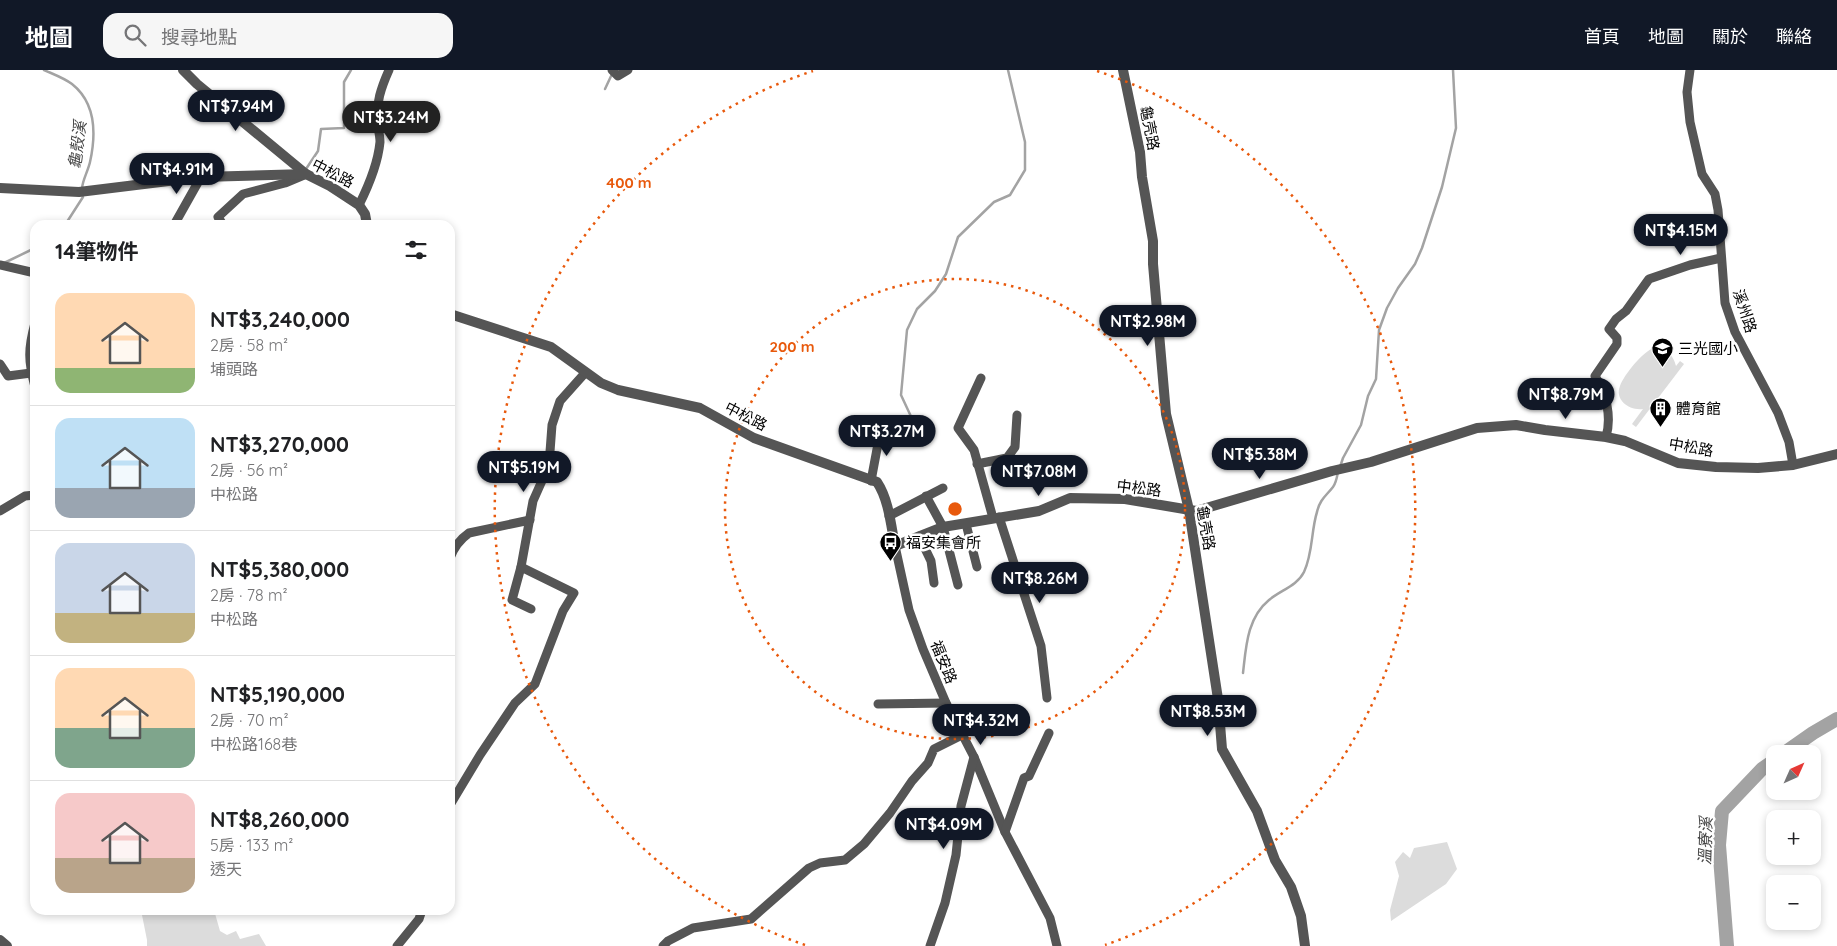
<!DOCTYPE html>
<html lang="zh-TW">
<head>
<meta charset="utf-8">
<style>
  body { margin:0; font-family:Quicksand,"Noto Sans TC",sans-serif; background:#f6f6f6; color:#202124; height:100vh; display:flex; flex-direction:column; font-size:19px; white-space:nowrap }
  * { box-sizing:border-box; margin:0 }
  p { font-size:16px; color:#757577 }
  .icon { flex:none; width:28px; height:28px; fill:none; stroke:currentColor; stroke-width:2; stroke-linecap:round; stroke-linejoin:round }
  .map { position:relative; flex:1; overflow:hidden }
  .panel { position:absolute; left:30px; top:150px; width:425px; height:695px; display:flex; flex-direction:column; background:#fff; border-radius:15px; box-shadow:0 2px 8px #0003 }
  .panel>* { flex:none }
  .needle { width:32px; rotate:45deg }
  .fabs { position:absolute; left:1766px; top:675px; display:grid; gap:10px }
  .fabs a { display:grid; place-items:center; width:55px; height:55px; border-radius:10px; background:#fff; box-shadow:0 2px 8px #0003; font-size:25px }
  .price { position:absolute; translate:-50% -42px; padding:0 11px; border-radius:18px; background:#111827; color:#fff; font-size:16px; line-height:32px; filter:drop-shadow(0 1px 2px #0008) }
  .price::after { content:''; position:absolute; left:50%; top:30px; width:15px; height:11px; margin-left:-8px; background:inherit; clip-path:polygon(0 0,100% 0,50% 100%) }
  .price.current { background:#222; color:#fff }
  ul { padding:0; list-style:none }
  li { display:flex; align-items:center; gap:15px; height:125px; padding:0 25px }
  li+li { border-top:1px solid #e0e0e0 }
  li span { display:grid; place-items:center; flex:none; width:140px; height:100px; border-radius:15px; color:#555 }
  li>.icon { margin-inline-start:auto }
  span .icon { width:60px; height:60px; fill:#fffc; stroke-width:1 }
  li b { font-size:21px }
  h2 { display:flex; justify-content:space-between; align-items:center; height:60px; padding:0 25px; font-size:21px }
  header { display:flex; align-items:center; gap:30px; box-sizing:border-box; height:70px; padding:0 25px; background:#111827; color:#fff }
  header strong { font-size:24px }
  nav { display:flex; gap:28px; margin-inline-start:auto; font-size:18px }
  .search { width:350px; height:45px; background:#f6f6f6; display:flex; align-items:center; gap:12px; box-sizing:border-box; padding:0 18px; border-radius:15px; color:#757577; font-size:19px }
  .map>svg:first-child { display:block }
</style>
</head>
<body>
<header>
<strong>地圖</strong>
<div class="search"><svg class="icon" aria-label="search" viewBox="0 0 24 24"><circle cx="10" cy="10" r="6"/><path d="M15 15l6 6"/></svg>搜尋地點</div>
<nav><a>首頁</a><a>地圖</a><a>關於</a><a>聯絡</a></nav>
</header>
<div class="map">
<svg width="1837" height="876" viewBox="0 0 1837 876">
  <rect width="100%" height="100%" fill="#fff"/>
  <!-- green -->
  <g fill="#dcdcdc">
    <path d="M1654,278C1666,278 1673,284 1676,296L1680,291L1684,294L1636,357L1632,354L1643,339C1630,341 1614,330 1620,316C1624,305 1643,281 1654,278Z"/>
    <path d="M1447,772L1457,799L1446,814L1391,851L1390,840L1399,806L1395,792L1403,782L1410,788L1414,778Z"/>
    <path d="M141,840H214L220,861L227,865L236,861L240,869L259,864L266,876H147V870Z"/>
  </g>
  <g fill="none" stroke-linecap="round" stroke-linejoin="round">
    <!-- stream -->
    <g stroke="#a3a3a3" stroke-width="2.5">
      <path d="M44,0C53,4 64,8 72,14C96,33 96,65 90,92C88,101 83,109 82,118"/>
      <path d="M605,19L612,4"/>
      <path d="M306,99L318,81L321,59L344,58V12L351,0"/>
      <path d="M65,155L83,127L82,123"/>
      <path d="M4,193L35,178"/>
      <path d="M921,368L901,325L907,260L917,239L935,221L946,204L958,167L994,132L1010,125L1025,100V72L1008,0"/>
      <path d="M1340,397L1343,388L1361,355L1368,326L1376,309L1379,260L1387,238L1398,218L1415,194L1422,178L1442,117L1456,58L1453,0"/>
      <path d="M1243,603C1246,577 1247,548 1269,530C1281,520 1297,516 1304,502C1313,483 1311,461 1317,442C1320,429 1326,426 1333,417C1336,413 1337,407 1338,402"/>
    </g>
    <!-- river -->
    <g stroke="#a3a3a3" stroke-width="14">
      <path d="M1783,684L1813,663L1837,649"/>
      <path d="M1727,876L1719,775L1722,741L1762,699L1775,690"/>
    </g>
    <!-- minor -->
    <g stroke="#555" stroke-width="9">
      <path d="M612,0L618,6L628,0"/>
      <path d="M1690,0L1687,22L1690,52L1702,104L1715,124L1718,140L1725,233L1735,262L1778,343L1789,372L1793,395"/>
      <path d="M359,135C369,115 378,93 380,72C380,65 378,59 377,52C376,33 381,18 389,0"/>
      <path d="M174,155L201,107"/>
      <path d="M223,155L218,147L243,124L285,113L304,105"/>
      <path d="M0,195L35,203"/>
      <path d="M35,225V232"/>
      <path d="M35,253C28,279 28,290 35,317"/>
      <path d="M0,294L8,306L31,303"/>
      <path d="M981,308L958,358L974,380L993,448"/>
      <path d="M1606,367C1612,346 1606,323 1595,306L1617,274V268L1609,259L1616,249L1626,241L1649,209L1690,195L1721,188"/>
      <path d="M977,394L1007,388L1015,377L1017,345"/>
      <path d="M871,411L880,363L882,357"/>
      <path d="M926,426L943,457L958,515"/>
      <path d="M0,441L25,426L35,425"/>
      <path d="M889,446L943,418"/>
      <path d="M999,447L1041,576L1047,628"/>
      <path d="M966,454L977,497"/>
      <path d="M919,466L931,491L934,513"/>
      <path d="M895,476L909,540L923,579L946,633L974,687L1005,762L1050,848L1057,876"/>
      <path d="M450,488C454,477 459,470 469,463L530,450"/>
      <path d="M521,497L512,530L531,539"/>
      <path d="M878,634L946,633"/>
      <path d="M450,735L480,685L515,633L535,614L563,541L574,523L521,497L533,431L549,395L552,355L560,331L585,303"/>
      <path d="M450,738V756"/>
      <path d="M1005,762L1024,708L1029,706L1049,663"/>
      <path d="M397,876L419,849L422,840"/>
      <path d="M663,876L668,871L693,858L751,849L809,798L820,793L845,790L864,774L890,743L912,711L928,693L934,679L962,665"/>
      <path d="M930,876L945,833L956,785L961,736L974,687"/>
    </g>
    <!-- tertiary -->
    <g stroke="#555" stroke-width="10">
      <path d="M183,0L197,14L306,104"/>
      <path d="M1123,0L1140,82L1142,107L1153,171V194L1166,344L1189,440L1218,629L1222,679L1257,741L1275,790L1291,817L1301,846L1305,876"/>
      <path d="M0,118L79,122L201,107L306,104L330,116L359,135L365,144L367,155"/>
      <path d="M450,244L551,277L601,313L618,320L700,338L754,368L877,412C889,430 891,456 895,476L943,457L1039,441L1070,428L1125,429L1196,441L1332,401L1371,392L1477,358L1516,355L1545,360L1606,367L1625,371L1678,393L1716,397L1758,398L1793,395L1837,384"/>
      <path d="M0,870L7,876"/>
    </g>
  </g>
  <!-- distance rings -->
  <g fill="none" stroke="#e8590c" stroke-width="2.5" stroke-dasharray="2.5 5">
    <circle cx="955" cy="439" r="230"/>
    <path d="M805 875A461 461 0 0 1 813 1M1097 1A461 461 0 0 1 1105 875"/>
  </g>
  <!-- icons -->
  <defs>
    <symbol id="school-pin" viewBox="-11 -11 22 30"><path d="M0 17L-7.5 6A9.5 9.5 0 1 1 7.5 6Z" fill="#000" stroke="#fff"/><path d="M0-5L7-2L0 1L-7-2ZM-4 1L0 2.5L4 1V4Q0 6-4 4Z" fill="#fff"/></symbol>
    <symbol id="building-pin" viewBox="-11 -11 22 30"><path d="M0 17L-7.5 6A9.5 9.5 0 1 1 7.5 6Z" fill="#000" stroke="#fff"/><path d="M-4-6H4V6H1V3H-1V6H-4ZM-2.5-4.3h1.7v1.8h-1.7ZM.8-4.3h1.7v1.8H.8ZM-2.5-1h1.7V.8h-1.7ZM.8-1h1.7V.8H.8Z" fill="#fff"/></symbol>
    <symbol id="bus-pin" viewBox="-11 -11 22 30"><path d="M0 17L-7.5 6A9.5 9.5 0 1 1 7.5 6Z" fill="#000" stroke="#fff"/><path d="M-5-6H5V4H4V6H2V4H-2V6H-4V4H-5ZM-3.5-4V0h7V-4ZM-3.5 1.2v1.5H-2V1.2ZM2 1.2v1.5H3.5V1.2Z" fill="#fff"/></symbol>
  </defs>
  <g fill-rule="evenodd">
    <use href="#school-pin" x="1650" y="266" width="25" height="34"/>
    <use href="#building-pin" x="1648" y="326" width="25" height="34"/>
    <use href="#bus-pin" x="878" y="460" width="25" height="34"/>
  </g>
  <g text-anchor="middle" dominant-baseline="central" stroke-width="5" stroke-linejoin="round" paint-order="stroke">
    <!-- street labels -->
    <g font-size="15" fill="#000" stroke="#fff">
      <text transform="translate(1150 58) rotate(79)">龜壳路</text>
      <text transform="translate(333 103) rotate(27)">中松路</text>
      <text transform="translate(1745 241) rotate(72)">溪州路</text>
      <text transform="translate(746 346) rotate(27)">中松路</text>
      <text transform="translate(1691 377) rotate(10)">中松路</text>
      <text transform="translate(1139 418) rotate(7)">中松路</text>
      <text transform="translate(1206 458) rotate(80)">龜壳路</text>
      <text transform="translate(944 592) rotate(68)">福安路</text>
    </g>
    <!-- poi labels -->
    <g font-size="15" fill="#000" stroke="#fff" text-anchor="start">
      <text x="1678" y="278">三光國小</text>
      <text x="1676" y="338">體育館</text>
      <text x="906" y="472">福安集會所</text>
    </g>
    <!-- water labels -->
    <g font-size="16" font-style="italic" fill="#444" stroke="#fff">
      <text transform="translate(77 75) rotate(-83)">龜殼溪</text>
      <text transform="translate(1705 771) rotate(-88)">溫寮溪</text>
    </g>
  </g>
  <circle cx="955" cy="439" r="8" fill="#e8590c" stroke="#fff" stroke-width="2.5"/>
  <g font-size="15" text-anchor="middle" font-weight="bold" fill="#e8590c" stroke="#fff" stroke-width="5" stroke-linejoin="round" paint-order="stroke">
    <text x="629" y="118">400 m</text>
    <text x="792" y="282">200 m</text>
  </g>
</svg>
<div class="fabs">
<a><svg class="needle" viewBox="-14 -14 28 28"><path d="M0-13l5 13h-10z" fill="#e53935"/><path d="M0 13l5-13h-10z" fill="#757577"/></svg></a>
<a>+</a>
<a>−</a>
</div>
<b class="price" style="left:236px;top:62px">NT$7.94M</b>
<b class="price current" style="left:391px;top:73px">NT$3.24M</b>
<b class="price" style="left:177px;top:125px">NT$4.91M</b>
<b class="price" style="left:1681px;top:186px">NT$4.15M</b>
<b class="price" style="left:1148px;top:277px">NT$2.98M</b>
<b class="price" style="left:1566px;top:350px">NT$8.79M</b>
<b class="price" style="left:887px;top:387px">NT$3.27M</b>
<b class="price" style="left:1260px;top:410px">NT$5.38M</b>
<b class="price" style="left:524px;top:423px">NT$5.19M</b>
<b class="price" style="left:1039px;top:427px">NT$7.08M</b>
<b class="price" style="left:1040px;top:534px">NT$8.26M</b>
<b class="price" style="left:1208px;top:667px">NT$8.53M</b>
<b class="price" style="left:981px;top:676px">NT$4.32M</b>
<b class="price" style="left:944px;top:780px">NT$4.09M</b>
<section class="panel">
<h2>14筆物件<svg class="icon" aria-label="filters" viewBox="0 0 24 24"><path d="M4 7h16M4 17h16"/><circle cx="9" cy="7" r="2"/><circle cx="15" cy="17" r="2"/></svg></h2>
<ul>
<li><span style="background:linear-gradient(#ffd9b3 75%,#8fb573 0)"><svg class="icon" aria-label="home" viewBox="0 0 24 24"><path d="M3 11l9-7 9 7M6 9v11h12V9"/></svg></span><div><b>NT$3,240,000</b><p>2房 · 58 m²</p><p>埔頭路</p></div></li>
<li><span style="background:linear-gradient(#bfe0f5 70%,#9aa5b1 0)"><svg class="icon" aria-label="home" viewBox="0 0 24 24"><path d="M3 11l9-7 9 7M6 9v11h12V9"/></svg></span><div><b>NT$3,270,000</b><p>2房 · 56 m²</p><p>中松路</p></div></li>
<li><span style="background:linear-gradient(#c9d6e8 70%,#c2b280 0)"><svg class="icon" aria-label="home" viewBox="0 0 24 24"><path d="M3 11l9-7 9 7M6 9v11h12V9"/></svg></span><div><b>NT$5,380,000</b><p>2房 · 78 m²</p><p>中松路</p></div></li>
<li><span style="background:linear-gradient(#ffd9b3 60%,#7fa58c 0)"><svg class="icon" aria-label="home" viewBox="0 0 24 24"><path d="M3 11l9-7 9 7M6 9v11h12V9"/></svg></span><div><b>NT$5,190,000</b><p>2房 · 70 m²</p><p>中松路168巷</p></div></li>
<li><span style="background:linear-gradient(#f6c9c9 65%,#b9a48a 0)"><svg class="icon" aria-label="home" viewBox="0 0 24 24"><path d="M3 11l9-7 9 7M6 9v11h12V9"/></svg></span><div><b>NT$8,260,000</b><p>5房 · 133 m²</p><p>透天</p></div></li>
</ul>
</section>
</div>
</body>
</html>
